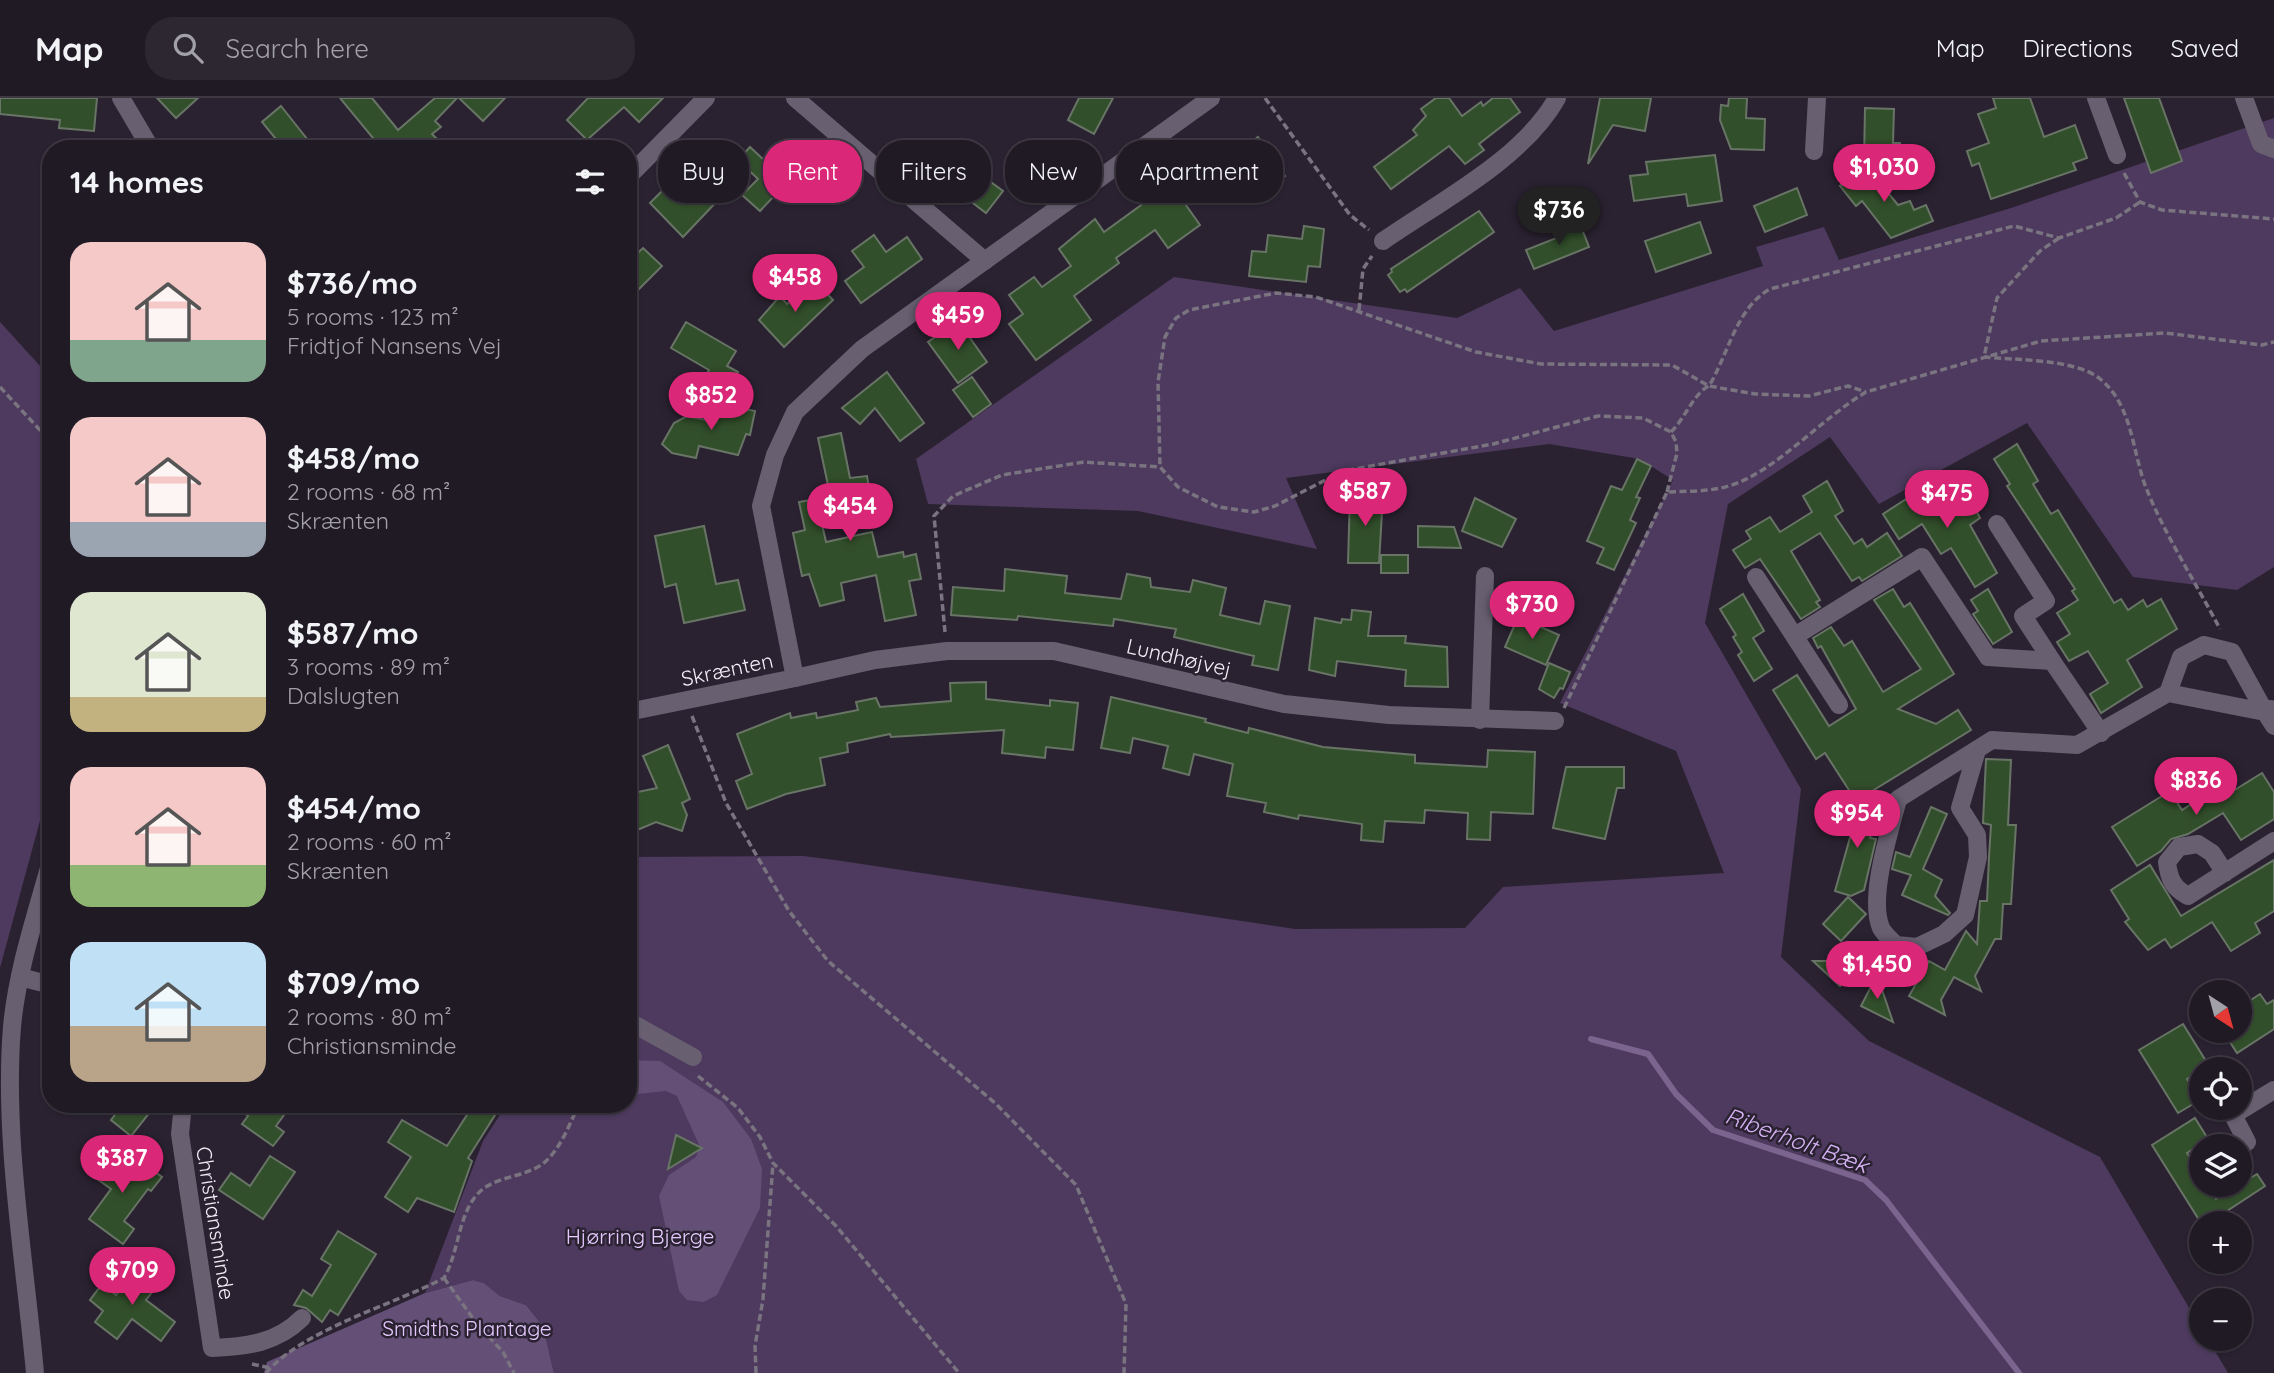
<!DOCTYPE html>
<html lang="en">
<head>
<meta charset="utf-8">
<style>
  body { margin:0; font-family:Quicksand,sans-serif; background:#2d2732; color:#f1f3f6; height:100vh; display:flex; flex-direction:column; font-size:26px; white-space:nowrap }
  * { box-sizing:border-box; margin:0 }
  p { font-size:23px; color:#a2a1a7 }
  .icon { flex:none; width:38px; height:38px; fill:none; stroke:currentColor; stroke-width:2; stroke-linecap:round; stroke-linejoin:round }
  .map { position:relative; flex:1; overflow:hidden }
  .details { position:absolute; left:42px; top:42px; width:595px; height:973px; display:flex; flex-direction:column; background:#201a25; border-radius:28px; box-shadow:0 2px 5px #0004,0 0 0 2px #3d3842 }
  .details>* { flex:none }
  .guide { position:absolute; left:658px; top:42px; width:665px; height:63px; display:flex; gap:14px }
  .needle { width:46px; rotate:144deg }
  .fabs { position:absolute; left:2189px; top:882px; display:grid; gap:14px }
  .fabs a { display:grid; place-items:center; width:63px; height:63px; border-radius:50%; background:#201a25; box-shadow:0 2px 5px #0004,0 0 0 2px #3d3842; font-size:35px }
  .price { position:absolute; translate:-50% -60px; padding:0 16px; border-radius:24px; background:#db2777; color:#fff; font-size:23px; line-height:46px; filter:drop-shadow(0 2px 4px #0008) }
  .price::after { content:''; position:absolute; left:50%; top:42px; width:21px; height:16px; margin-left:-10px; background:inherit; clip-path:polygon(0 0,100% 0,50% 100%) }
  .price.on { background:#222; color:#fff }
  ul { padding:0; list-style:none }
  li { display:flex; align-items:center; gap:21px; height:175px; padding:0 28px }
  li span { display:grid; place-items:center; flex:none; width:196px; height:140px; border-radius:21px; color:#555 }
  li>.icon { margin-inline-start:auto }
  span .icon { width:84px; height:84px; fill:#fffc; stroke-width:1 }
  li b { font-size:30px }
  h2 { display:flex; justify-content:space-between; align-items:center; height:84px; padding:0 28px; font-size:30px }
  .tag { padding:0 24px; border-radius:28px; background:#201a25; box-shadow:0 2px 5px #0004,0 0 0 2px #3d3842; font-size:24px; line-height:63px }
  .tag.on { background:#db2777; color:#fff }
  header { display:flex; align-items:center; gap:42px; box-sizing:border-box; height:98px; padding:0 35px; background:#201a25; border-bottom:2px solid #3d3842 }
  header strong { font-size:33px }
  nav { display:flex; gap:38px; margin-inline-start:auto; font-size:24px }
  .search { width:490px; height:63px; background:#2d2732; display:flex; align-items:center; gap:18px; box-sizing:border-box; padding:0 24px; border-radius:28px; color:#a2a1a7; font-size:26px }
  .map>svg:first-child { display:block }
</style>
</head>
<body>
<header>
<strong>Map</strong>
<div class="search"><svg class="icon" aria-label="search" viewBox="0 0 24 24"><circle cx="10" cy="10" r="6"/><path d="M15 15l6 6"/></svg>Search here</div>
<nav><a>Map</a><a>Directions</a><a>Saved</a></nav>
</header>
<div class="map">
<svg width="2274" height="1275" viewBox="0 0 2274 1275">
  <rect width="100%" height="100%" fill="#2a2231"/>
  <!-- green -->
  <g fill="#4d3a5e">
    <path d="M2274,20V469L2237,492L2133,479L2027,325L1879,406L1830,339L1728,406L1705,525L1801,691L1781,859L1869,943L2100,1059L2201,1230L2202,1241H2208L2228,1275H554L543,1228L526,1207L500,1198L484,1185L473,1182L425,1195L483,1043L507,1006H628V759L803,758L835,762L1295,831L1465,830L1503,789L1724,775L1676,653L1560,605L1673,382L1640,361L1549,346L1286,380L1317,451L1138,413L928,406L916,361L1174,179L1457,220L1520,190L1554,233L1763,168L1756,149L1824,129L1839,162L2011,110Z"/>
    <path d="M0,224L51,280V682L0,870Z"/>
  </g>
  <!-- forest -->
  <g fill="#644f76">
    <path d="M628,962L660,963L723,1004L751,1041L762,1071L760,1110L717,1197L704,1204L687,1202L679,1193L659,1098L669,1077L696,1059L700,1049L677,998L666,993L628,997Z"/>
    <path d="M473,1182L484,1185L500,1198L526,1207L543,1228L554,1275H264L267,1264L425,1195Z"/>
  </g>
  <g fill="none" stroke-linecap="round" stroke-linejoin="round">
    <!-- stream -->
    <path stroke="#7b658e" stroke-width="6" d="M1591,941L1648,956L1676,996L1713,1032L1865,1082L1886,1102L2019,1275"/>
  </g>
  <!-- building -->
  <g fill="#324f2b" stroke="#687465" stroke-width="2">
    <path d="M0,0H97L94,33L59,30L60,22L0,16Z"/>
    <path d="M157,0H198L176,20Z"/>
    <path d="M340,0H372L398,32L435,0H457L435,23L441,29L432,36L437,41L433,51H382Z"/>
    <path d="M459,0H505L483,23Z"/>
    <path d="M588,0H663L639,24L624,9L587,42L567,22Z"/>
    <path d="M1079,0H1113L1094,36L1068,22Z"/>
    <path d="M1436,0H1449L1462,18L1481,4L1483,8L1493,0H1510L1520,14L1479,46L1484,52L1465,66L1449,48L1391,91L1374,69L1417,37L1413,32L1426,18L1421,11Z"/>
    <path d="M1600,0H1651L1645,33L1613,27L1588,66Z"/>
    <path d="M1729,0H1747L1746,20L1765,21L1764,52L1731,51L1720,22L1721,7L1728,8Z"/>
    <path d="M1993,0H2030L2044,39L2075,27L2087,60L2073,65L2076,72L1991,101L1979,65L1972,68L1967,53L1989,45L1978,16L1996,10Z"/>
    <path d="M2124,0H2159L2182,63L2151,75Z"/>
    <path d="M281,8L315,51H284L262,24Z"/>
    <path d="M1865,10L1894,11L1893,45H1900V66L1864,64Z"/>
    <path d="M1258,39L1285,78L1253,101L1226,63Z"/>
    <path d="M785,46L805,65L760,113L742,97L758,81L738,62L750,49L767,65Z"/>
    <path d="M947,52L1003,93L986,115L930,72Z"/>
    <path d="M1715,57L1722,103L1688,108L1686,96L1634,103L1630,78L1648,76L1646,64Z"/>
    <path d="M1853,68L1867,69L1898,107L1910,103L1914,112L1926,107L1933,123L1891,140L1862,103L1856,108L1840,88L1853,77Z"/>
    <path d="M1162,73L1200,127L1168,150L1155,132L1116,160L1119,165L1074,198L1091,222L1036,262L1009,226L1023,216L1009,197L1034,179L1042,189L1071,168L1059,151L1095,121L1104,134L1148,102L1139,90Z"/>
    <path d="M701,79L721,99L683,139L650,105L669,86L682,99Z"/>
    <path d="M1797,90L1807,117L1765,134L1754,108Z"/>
    <path d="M1479,113L1494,134L1407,194L1405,191L1400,194L1388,177L1392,174L1391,171Z"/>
    <path d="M1700,124L1711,155L1656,174L1645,143Z"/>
    <path d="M1580,126L1589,149L1534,171L1526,152L1559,139L1557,135Z"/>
    <path d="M1304,128L1324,131L1320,169L1308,168L1306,184L1249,178L1252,153L1266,154L1268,137L1302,141Z"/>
    <path d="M874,137L886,154L907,139L922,161L861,205L845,183L864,169L852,153Z"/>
    <path d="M643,150L662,168L628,202V164Z"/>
    <path d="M810,185L818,193L822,190L833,202L784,249L759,222L780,198L787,206Z"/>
    <path d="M958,223L987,264L958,285L928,244Z"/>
    <path d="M686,224L736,253L727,268L738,274L728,292L705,279L709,272L671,250Z"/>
    <path d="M887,274L924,325L900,343L875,310L860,326L842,310Z"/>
    <path d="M972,279L991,306L973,319L953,292Z"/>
    <path d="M720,306L755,313L750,337L746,336L738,357L699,348L696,360L672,355L662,346L674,325L687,318L716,324Z"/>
    <path d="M841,335L850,380L867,378L871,402L819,413L826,444L872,434L878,459L903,454L904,459L916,456L921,481L909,483L916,517L885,523L876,477L841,485L844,502L820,508L809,476L802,478L793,435L805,432L799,404L816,401L814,395L829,392L818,340Z"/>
    <path d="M2017,346L2038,383L2033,386L2051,416L2058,412L2114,505L2121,501L2128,512L2143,502L2147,509L2161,501L2177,531L2127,562L2142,589L2101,615L2090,596L2108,585L2088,553L2069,563L2057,544L2070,536L2057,515L2078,502L2072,493L2075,491L2007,388L2010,386L1994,361Z"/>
    <path d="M1637,361L1651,368L1636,399L1640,400L1630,422L1636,425L1614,472L1597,465L1604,450L1587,443L1611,388L1622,392Z"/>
    <path d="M1827,383L1843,413L1835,418L1854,446L1862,441L1867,449L1887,435L1902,458L1862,483L1859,479L1852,483L1820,435L1791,453L1820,502L1816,504L1820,509L1801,521L1760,461L1745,470L1733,452L1751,441L1746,433L1770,419L1780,434L1812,414L1803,398Z"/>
    <path d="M1964,390L1980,420L1970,427L1997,475L1975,489L1951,450L1941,456L1922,426L1899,441L1883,416L1906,401L1914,412L1947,391L1951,398Z"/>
    <path d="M1365,396L1383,397L1379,465H1348L1350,397Z"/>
    <path d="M1475,400L1516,421L1502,449L1462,433Z"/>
    <path d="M704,428L716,486L738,482L745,512L684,525L676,486L665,489L655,438Z"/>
    <path d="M1418,428L1454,429L1461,450L1418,449Z"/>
    <rect x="1381" y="457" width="27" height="18"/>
    <path d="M1005,471L1067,478L1065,495L1121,501L1127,476L1150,480L1151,489L1190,494L1193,482L1226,490L1220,517L1260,526L1265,503L1290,508L1278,572L1252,567L1254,558L1174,539L1176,531L1114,521L1113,528L1018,518L1017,522L951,517L953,489L1004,493Z"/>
    <path d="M1893,491L1904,509L1910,505L1954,576L1898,611L1936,626L1958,612L1971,632L1856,703L1825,655L1816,661L1773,592L1797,577L1829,628L1856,611L1821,548L1818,550L1813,540L1831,529L1844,548L1852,543L1883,594L1921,571L1874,502Z"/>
    <path d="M1988,491L2012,534L1993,546L1973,516L1978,513L1971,502Z"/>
    <path d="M1743,496L1764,533L1753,540L1772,571L1754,583L1738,557L1742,554L1733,539L1736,537L1720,511Z"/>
    <path d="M1352,512L1371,514L1368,538H1406L1405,545L1447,549L1448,589L1405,588L1406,572L1337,563L1335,578L1309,572L1315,520L1341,525L1342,521L1351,522Z"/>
    <path d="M1518,519L1559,537L1546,567L1505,549Z"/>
    <path d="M1549,565L1570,574L1563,591L1560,590L1554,600L1539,591Z"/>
    <path d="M986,584V601L1050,608V602L1078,605L1073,652L1046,649L1045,660L1002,655L1004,632L891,639L890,636L847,645L848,654L820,660L825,687L786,696L747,711L736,683L752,676L737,636L790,615L791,620L816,615L817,620L858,612L856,604L876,600L880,609L951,603L950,585Z"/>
    <path d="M1111,599L1206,621L1205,624L1248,635L1249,630L1323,649L1415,657V665L1487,669L1488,652L1535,654L1533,716L1491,714L1490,742L1467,741L1468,715L1425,712L1424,725L1385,723L1383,744L1361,742L1362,726L1299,717L1298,721L1264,714L1266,705L1227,698L1233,666L1194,656L1189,677L1163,670L1168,648L1133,640L1130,655L1101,650Z"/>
    <path d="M668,647L690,701L682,705L687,717L682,733L656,724L628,736V696L657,690L643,658Z"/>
    <path d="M1986,661L2011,662L2008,727H2016L2011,806H2003L2001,841H1995L1975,878L1981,893L1954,879L1941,902L1945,917L1909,898L1929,863L1945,872L1966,833L1977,846L1980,803H1987L1989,759L1991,727L1983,725Z"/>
    <path d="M1566,669H1624V690H1617L1605,741L1553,730Z"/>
    <path d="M2262,675L2274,694V721L2241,742L2223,715L2188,736L2171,741L2161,753L2137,768L2112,729L2170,693L2182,712L2222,686L2228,696Z"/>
    <path d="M1852,705L1879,713L1870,740L1876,741L1864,792L1851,798L1835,793L1851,736L1833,731L1847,723Z"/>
    <path d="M1931,709L1947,716L1923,771L1942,782L1935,798L1950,815L1948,817L1902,797L1911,777L1892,771L1896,754L1910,759Z"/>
    <path d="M2274,762V813L2255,825L2260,835L2231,853L2212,824L2171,850L2165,841L2148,852L2125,824L2129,821L2111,792L2150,767L2181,818Z"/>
    <path d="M1848,799L1866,816L1841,843L1823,826Z"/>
    <path d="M1847,844L1865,861L1840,888L1813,863H1830Z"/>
    <path d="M1877,877L1893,924L1861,908Z"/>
    <path d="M2260,896L2267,906L2274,902V931L2237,955L2223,933H2240V909Z"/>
    <path d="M2183,926L2209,968L2187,981L2200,1002L2178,1015L2139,952Z"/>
    <path d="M123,1006H141L150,1014L131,1038L111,1022Z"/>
    <path d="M232,1006H292L276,1028L284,1034L273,1048L242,1026L248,1018Z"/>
    <path d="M474,1006H502L468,1060L472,1063L454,1114L417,1100L408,1114L385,1099L411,1059L388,1044L402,1022L447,1048Z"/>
    <path d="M2195,1020L2208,1041L2187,1055L2200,1075L2202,1087H2207L2216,1101L2257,1076L2265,1088L2224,1115L2231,1125H2201L2152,1047Z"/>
    <path d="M676,1037L702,1050L668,1071Z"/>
    <path d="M270,1058L295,1074L263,1121L219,1092L231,1075L250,1088Z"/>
    <path d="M135,1059L162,1079L151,1093L148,1091L124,1123L134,1131L123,1146L89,1121L111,1091L93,1078L106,1060L124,1073Z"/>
    <path d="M338,1133L376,1156L338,1217L330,1212L322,1224L306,1210L294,1207L303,1192L312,1198L331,1167L321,1161Z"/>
    <path d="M138,1167L160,1184L146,1202L175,1224L161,1243L132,1221L117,1241L95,1224L103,1213L90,1202L102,1186L116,1197Z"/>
  </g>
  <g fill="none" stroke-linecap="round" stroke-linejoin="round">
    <!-- path -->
    <g stroke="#7a7380" stroke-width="3.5" stroke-dasharray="7 3.5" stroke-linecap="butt">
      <path d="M1265,0L1350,117L1369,132"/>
      <path d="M2124,75L2140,104L2162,112L2274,121"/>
      <path d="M2059,140L2040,153L1997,200L1984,259C2015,262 2074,261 2099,280C2132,306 2132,351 2145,387C2163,434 2196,485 2220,531"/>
      <path d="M1359,212L1363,171L1372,158"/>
      <path d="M0,289L51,344"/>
      <path d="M1671,334C1686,319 1694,295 1709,288C1728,257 1736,210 1770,191L2014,128L2059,140L2116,120L2140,104"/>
      <path d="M1667,394L1677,355L1676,344L1671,334L1643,320L1598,318L1493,346L1343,373L1275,408L1254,414L1218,409L1178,389L1160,369L1158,284L1165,239L1176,220L1189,212L1276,195L1316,199L1476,254L1541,266L1672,267L1709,288L1755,296L1809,298L1848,288L1866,294"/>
      <path d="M945,534L934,418L953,398L1002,377L1084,364L1160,369"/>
      <path d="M1564,610L1667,394C1688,393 1711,394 1732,387C1777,372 1822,320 1866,294L2041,243L2165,235L2262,247L2274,244"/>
      <path d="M692,618L726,705L789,813L828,863L995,1005L1076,1087L1126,1206L1124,1275"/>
      <path d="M698,978L738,1010L760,1039L773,1065L836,1128L959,1275"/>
      <path d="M444,1180L477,1226L503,1254L514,1275"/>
      <path d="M252,1266L270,1270"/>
      <path d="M266,1275C304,1231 393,1207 444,1180C458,1156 458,1121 475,1099C492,1076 527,1081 546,1063C562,1048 570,1025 579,1006"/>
      <path d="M756,1275L755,1248L763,1201L773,1065"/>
    </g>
    <!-- minor -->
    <g stroke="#685f71" stroke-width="18">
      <path d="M121,0L151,51"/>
      <path d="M795,0L985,163"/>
      <path d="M2096,0L2117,57"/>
      <path d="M2244,0L2261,46L2274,51"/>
      <path d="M444,51L445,49"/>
      <path d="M1814,53L1817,0"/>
      <path d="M628,79L706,0"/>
      <path d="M1383,143C1439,104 1523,61 1557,0"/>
      <path d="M1997,426L2046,503L2023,518L2052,563"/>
      <path d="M1756,479L1839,607"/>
      <path d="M1795,538L1922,459L1988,559L2052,563L2101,635"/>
      <path d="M795,580L875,562L947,553H1054L1284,606L1389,617L1555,623"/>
      <path d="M2168,595L2181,559L2204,547L2232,554L2265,614L2271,611"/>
      <path d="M628,614L795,580L761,408L775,357L795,314L862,251L1211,0"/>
      <path d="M1480,622L1485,478"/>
      <path d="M1977,652L1960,710L1977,737L1978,759L1965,817L1944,836L1917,849L1896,847C1891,842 1884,836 1881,830C1868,799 1890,733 1898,701L1992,642L2077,647L2168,595L2265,614L2274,628"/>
      <path d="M2225,775L2212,755L2198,746L2179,749L2167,764C2169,781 2173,790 2188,798L2274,743"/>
      <path d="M20,879L51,887"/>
      <path d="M628,923L693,959"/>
      <path d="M183,1006L180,1036L212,1250C246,1249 277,1245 302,1220"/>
      <path d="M2247,1044L2233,1017L2274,992"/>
      <path d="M35,1275C25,1164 3,1039 12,929C17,873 36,817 51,763"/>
    </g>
  </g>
  <g text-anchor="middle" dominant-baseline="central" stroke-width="5" stroke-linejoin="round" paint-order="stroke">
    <!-- street labels -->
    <g font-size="21" fill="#f2edf7" stroke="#2a2231">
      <text transform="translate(1179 559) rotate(13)">Lundhøjvej</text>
      <text transform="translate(727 571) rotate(-12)">Skrænten</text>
      <text transform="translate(216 1125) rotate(81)">Christiansminde</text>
    </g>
    <!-- park labels -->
    <g font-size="21" fill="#e6caff" stroke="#2a2231">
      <text x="640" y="1138">Hjørring Bjerge</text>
      <text x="467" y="1230">Smidths Plantage</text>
    </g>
    <!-- water labels -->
    <g font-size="23" font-style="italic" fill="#d5b2f4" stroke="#2a2231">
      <text transform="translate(1797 1042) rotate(20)">Riberholt Bæk</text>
    </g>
  </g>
</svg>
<div class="fabs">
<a><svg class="needle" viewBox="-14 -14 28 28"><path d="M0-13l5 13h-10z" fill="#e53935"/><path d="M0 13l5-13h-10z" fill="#a2a1a7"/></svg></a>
<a><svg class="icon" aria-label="locate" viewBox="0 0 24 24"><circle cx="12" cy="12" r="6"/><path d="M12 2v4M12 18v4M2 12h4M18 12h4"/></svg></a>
<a><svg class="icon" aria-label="layers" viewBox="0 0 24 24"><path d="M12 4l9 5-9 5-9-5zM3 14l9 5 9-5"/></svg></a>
<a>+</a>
<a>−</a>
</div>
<b class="price" style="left:1884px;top:106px">$1,030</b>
<b class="price on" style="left:1559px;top:149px">$736</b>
<b class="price" style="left:795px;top:216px">$458</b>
<b class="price" style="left:958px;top:254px">$459</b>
<b class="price" style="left:711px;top:334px">$852</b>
<b class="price" style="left:1365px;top:430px">$587</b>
<b class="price" style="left:1947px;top:432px">$475</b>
<b class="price" style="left:850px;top:445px">$454</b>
<b class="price" style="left:1532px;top:543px">$730</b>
<b class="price" style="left:2196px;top:719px">$836</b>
<b class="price" style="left:1857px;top:752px">$954</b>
<b class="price" style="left:1877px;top:903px">$1,450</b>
<b class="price" style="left:122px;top:1097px">$387</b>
<b class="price" style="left:132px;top:1209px">$709</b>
<div class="guide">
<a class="tag">Buy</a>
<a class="tag on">Rent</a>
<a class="tag">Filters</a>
<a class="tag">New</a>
<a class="tag">Apartment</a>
</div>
<section class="details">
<h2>14 homes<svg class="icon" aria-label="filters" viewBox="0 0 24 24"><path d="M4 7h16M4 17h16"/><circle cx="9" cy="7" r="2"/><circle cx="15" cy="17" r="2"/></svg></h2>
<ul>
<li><span style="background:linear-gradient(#f6c9c9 70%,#7fa58c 0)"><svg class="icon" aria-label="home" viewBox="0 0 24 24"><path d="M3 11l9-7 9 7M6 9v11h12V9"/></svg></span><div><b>$736/mo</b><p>5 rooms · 123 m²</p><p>Fridtjof Nansens Vej</p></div></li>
<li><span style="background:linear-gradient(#f6c9c9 75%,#9aa5b1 0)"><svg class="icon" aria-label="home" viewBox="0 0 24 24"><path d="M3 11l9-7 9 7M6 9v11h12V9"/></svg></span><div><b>$458/mo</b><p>2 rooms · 68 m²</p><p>Skrænten</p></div></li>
<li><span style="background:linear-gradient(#dfe7d0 75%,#c2b280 0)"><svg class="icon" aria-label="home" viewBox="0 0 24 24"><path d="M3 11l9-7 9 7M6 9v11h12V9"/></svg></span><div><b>$587/mo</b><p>3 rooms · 89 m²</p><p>Dalslugten</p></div></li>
<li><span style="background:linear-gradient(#f6c9c9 70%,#8fb573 0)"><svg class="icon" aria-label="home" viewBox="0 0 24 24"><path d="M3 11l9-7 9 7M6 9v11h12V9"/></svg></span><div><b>$454/mo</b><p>2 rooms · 60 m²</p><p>Skrænten</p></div></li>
<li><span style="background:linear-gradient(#bfe0f5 60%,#b9a48a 0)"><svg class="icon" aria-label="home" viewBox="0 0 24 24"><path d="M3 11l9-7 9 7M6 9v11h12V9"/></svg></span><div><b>$709/mo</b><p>2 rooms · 80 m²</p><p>Christiansminde</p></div></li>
</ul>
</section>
</div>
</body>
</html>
